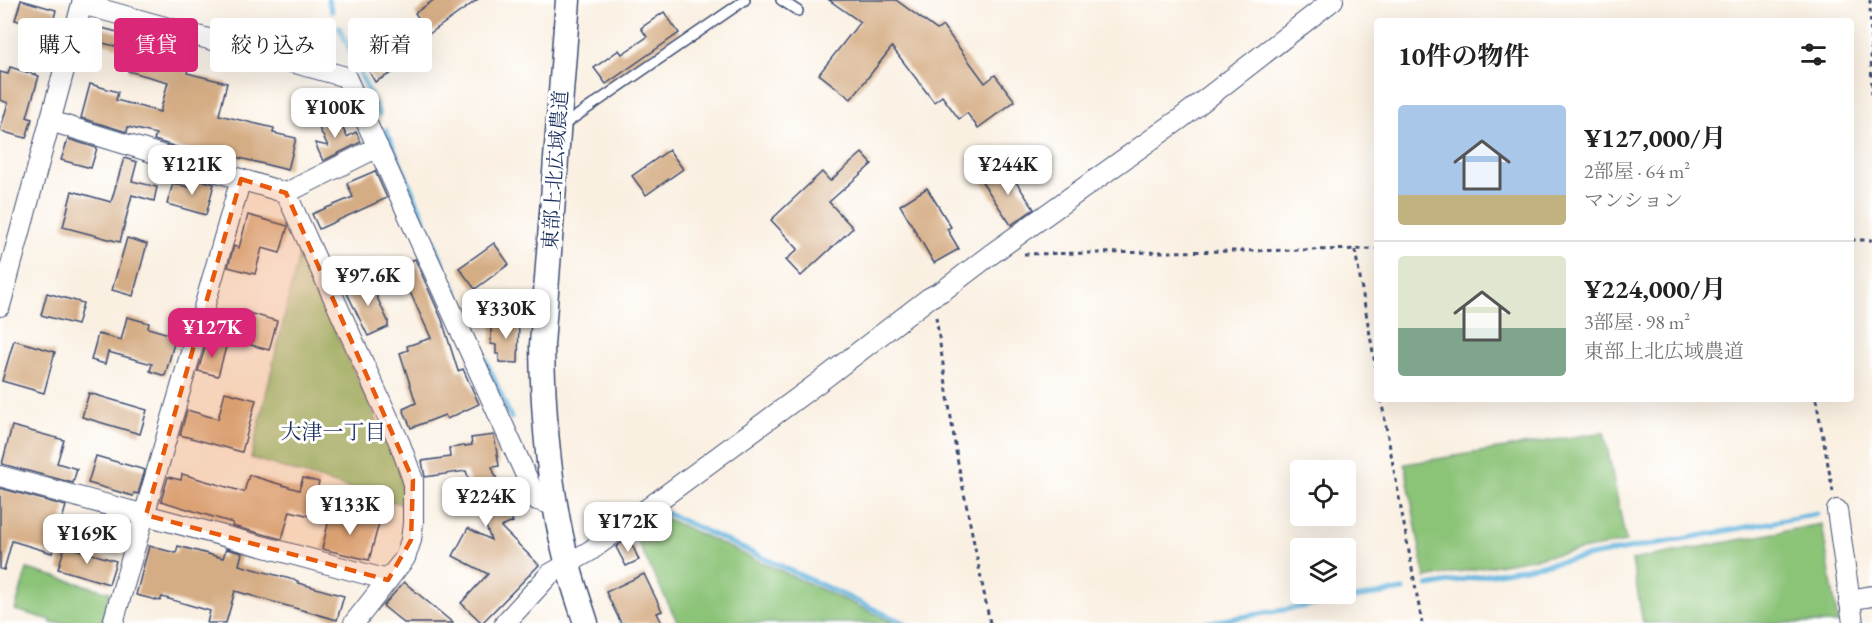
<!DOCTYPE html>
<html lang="ja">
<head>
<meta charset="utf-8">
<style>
  body { margin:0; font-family:"EB Garamond","Noto Serif JP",serif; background:#f2f2f2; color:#222; height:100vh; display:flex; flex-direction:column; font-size:22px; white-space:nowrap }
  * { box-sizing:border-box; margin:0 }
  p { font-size:20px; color:#767676 }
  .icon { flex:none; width:33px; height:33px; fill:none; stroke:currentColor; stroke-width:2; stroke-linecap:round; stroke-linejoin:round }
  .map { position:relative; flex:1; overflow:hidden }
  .details { position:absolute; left:1374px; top:18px; width:480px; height:384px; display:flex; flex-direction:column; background:#fff; border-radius:6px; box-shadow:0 6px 24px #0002 }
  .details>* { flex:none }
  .banner { position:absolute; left:18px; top:18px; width:570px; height:54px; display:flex; gap:12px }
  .buttons { position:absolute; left:1290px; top:460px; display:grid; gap:12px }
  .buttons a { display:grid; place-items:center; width:66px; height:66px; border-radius:6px; background:#fff; box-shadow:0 6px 24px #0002; font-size:30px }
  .price { position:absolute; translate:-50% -51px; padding:0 14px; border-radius:12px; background:#fff; color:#222; font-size:20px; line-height:39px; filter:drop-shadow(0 2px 3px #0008) }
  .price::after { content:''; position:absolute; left:50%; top:36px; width:18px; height:14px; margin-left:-9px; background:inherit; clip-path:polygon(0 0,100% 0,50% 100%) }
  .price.on { background:#db2777; color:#fff }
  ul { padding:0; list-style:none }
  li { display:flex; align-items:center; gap:18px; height:150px; padding:0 24px }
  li+li { border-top:2px solid #e0e0e0 }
  li span { display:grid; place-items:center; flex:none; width:168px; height:120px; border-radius:6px; color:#555 }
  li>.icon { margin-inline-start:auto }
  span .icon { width:72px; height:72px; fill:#fffc; stroke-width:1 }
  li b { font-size:26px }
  h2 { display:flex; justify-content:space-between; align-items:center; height:72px; padding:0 24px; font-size:26px }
  .tag { padding:0 21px; border-radius:6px; background:#fff; box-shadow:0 6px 24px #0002; font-size:21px; line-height:54px }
  .tag.on { background:#db2777; color:#fff }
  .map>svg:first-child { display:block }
</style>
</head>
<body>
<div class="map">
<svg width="1872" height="623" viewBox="0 0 1872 623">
  <rect width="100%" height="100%" fill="#fff"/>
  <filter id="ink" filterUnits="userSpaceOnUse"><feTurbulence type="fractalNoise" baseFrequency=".0167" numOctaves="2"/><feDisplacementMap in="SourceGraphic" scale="12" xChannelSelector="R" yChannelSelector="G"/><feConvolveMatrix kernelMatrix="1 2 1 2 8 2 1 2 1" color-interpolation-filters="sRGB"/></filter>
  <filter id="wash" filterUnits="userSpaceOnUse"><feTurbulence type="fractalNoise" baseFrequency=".008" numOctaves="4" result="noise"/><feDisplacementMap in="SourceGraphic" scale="24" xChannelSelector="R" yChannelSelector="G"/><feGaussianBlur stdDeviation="1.35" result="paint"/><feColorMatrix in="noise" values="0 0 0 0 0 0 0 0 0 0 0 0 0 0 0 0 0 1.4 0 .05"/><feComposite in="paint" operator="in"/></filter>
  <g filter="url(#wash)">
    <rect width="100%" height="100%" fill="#faf0e2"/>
    <!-- green -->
    <g fill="#8bc377" stroke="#53796a" stroke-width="1.5">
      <path d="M299,254L399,468L404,505L251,458Z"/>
      <path d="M1604,432L1626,542L1425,578L1405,464Z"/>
      <path d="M656,514L895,623H678L634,535Z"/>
      <path d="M1822,524L1838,623H1643L1632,560Z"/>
      <path d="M27,569L110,592L102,623H51V620L15,610Z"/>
    </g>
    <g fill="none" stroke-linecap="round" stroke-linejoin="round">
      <!-- stream -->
      <g stroke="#63b5de" stroke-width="5">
        <path d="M328,0L332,11"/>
        <path d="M339,27L379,114"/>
        <path d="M386,130L444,265"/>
        <path d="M452,282L511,418"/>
        <path d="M664,512L904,623"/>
        <path d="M1428,586L1817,514"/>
        <path d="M1205,623L1403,590"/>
      </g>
    </g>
    <g id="blocks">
      <!-- building -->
      <g fill="#d5ad85">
        <path d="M21,0L56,10L51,30L15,20Z"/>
        <path d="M434,0H477L429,34L415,13Z"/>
        <path d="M829,0H896L937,30L943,26L985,83L995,75L1015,101L978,128L967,113L959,119L942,96L934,102L892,47L851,99L819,74L860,22Z"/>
        <path d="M664,12L679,33L606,84L594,68L619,50L622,54L647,37L641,28Z"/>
        <path d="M98,27L129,35L126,49L95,41Z"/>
        <path d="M160,42L193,51L187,73L227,83L219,115L274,128L273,133L296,138L288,170L207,150L205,156L154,140L156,134L128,127L127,132L81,118L90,84L118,92L116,100L160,112L168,82L128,71L133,55L154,61Z"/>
        <path d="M380,45L394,72L375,82L360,55Z"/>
        <path d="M10,67L39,76L27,117L32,119L26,138L0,131L8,103L0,100V72L8,74Z"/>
        <path d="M337,116L347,137L356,132L361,142L323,161L315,143L328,146L318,126Z"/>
        <path d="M68,139L97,148L91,168L61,160Z"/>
        <path d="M669,150L683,169L646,195L632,176Z"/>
        <path d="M862,153L872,164L829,202L853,228L801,276L786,260L798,249L771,220L822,172L830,181Z"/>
        <path d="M124,158L137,162L132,181L157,187L154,201L132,195L120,242L63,227L72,191L111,202Z"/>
        <path d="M1006,167L1034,209L1011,225L982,182Z"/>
        <path d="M375,171L387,198L319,229L312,214L353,197L347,183Z"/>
        <path d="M195,178L214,184L206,215L167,204L173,183L192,188Z"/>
        <path d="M927,188L951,227L947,229L959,249L934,263L900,205Z"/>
        <path d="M248,215L288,226L280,253L262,248L255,274L228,267L234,246L239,248Z"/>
        <path d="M127,238L147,244L133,296L112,290Z"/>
        <path d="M494,243L509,264L475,289L459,268Z"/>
        <path d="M415,259L442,320L458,371L463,369L479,404L447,419L445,415L411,428L403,409L416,403L400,353L408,350L407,346L431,338L398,266Z"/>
        <path d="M368,278L388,321V327L368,336L345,289Z"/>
        <path d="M47,293L83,303L77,325L41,315Z"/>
        <path d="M242,311L277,321L269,350L225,338L230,322L238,324Z"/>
        <path d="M127,317L149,323L148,328L176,336L165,376L150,371L152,364L108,352L105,364L91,360L98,334L121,340Z"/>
        <path d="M499,319H519L518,363L499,362V354H496V345L491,344V323L498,324Z"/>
        <path d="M14,340L55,352L44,393L2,381Z"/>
        <path d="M207,342L226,347L218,376L198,371Z"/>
        <path d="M225,392L256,400L242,452L180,435L187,410L218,419Z"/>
        <path d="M89,393L147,410L140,434L82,417Z"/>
        <path d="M12,426L64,440L57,463L77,469L73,483L2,464Z"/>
        <path d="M494,435L499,466L492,467L513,522L501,527L539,565L482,623L461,603L488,574L453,556L468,528L491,540L466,471L425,477L422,461L450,457L449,448L472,445L471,438Z"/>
        <path d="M96,456L145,470L138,494L134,493L133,496L88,483Z"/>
        <path d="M182,474L244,492L249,475L299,490L303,478L319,482L310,516L290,511L282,539L232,526L233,523L161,501L168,477L181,480Z"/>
        <path d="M0,488L66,506L52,553L12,541L4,570L0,569Z"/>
        <path d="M331,511L379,523L369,560L322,549Z"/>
        <path d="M629,538L639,560L626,566L616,547Z"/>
        <path d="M65,546L116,561L109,584L58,569Z"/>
        <path d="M149,546L176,553L178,546L223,558L226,549L242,553L239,565L298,581V583L344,596L337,620L235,591L226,623H207L210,611L162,597L160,601L136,595Z"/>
        <path d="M644,574L662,611L657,613L662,623H621L606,592Z"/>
        <path d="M404,582L453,623H404L383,606Z"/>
      </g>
    </g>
  </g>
  <g filter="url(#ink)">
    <use href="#blocks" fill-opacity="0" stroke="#3c4c72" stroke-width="1.5"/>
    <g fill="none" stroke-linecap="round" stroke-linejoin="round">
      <defs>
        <g id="service">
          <path d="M781,0L798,11"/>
          <path d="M562,126L745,0"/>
        </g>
        <g id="minor">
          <path d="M82,4L346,77L537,500L555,505"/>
          <path d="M50,121L286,193L378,147"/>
          <path d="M286,193L400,444L413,480V523L411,540L405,558L354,623"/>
          <path d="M0,306L83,0"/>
          <path d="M0,476L388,580"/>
          <path d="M1837,510L1853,623"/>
          <path d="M1849,600L1872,596"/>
          <path d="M113,623L241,179"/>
          <path d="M505,623L550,574L590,551L826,377L929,298L944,290L990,255L1180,119L1333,0"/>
        </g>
        <path id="tertiary" d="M568,0L542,345C543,418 549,494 568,565C573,585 580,604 586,623"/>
      </defs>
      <!-- service casing -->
      <use href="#service" stroke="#3c4c72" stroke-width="12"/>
      <!-- minor casing -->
      <use href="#minor" stroke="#3c4c72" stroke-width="22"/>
      <!-- tertiary casing -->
      <use href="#tertiary" stroke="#3c4c72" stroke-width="27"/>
      <!-- path -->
      <g stroke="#3c4c72" stroke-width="3" stroke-dasharray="4.5 4.5" stroke-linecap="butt">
        <path d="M1870,0L1872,98"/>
        <path d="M1851,240H1872"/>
        <path d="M1355,250L1377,375"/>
        <path d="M1024,254L1377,249"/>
        <path d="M936,317L957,458L990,623"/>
        <path d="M1381,399L1422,623"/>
        <path d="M1816,399L1833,492"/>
      </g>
      <!-- service -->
      <use href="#service" stroke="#fff" stroke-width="9"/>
      <!-- minor -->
      <use href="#minor" stroke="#fff" stroke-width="20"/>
      <!-- tertiary -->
      <use href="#tertiary" stroke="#fff" stroke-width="24"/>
    </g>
  </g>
  <!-- marked area -->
  <path fill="#e8590c" fill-opacity="0.2" stroke="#e8590c" stroke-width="4.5" stroke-dasharray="12 8" stroke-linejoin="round" d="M241,179L286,193L413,480L411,540L388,580L146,515Z"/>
  <g text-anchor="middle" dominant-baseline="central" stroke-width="6" stroke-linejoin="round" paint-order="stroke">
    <!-- street labels -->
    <g font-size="20" fill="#1b2f5e" stroke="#fff">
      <text transform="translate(555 170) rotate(-86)">東部上北広域農道</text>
    </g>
    <!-- neighbourhood labels -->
    <g font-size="21" fill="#1b2f5e" stroke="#fff">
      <text x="333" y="431">大津一丁目</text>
    </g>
  </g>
</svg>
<div class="buttons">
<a><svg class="icon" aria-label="locate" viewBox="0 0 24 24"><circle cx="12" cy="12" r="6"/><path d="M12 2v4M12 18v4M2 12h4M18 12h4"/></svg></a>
<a><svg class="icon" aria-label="layers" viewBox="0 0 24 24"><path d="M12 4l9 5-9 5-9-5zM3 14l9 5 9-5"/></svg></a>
</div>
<b class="price" style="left:335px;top:139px">¥100K</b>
<b class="price" style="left:192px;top:196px">¥121K</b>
<b class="price" style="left:1008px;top:196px">¥244K</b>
<b class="price" style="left:368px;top:307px">¥97.6K</b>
<b class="price" style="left:506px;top:340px">¥330K</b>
<b class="price on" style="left:212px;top:359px">¥127K</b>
<b class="price" style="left:486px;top:528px">¥224K</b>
<b class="price" style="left:350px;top:536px">¥133K</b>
<b class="price" style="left:628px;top:553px">¥172K</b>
<b class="price" style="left:87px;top:565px">¥169K</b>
<div class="banner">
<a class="tag">購入</a>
<a class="tag on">賃貸</a>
<a class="tag">絞り込み</a>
<a class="tag">新着</a>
</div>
<section class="details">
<h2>10件の物件<svg class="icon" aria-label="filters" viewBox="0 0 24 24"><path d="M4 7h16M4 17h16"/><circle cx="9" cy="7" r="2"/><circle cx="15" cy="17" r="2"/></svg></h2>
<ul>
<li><span style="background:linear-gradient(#a9c7e8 75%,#c2b280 0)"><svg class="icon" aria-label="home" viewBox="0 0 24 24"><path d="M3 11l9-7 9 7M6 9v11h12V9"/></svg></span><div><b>¥127,000/月</b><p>2部屋 · 64 m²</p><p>マンション</p></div></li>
<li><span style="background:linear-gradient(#dfe7d0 60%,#7fa58c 0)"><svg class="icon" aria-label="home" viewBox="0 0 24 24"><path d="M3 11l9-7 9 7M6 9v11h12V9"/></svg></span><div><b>¥224,000/月</b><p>3部屋 · 98 m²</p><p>東部上北広域農道</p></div></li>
</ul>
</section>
</div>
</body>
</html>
